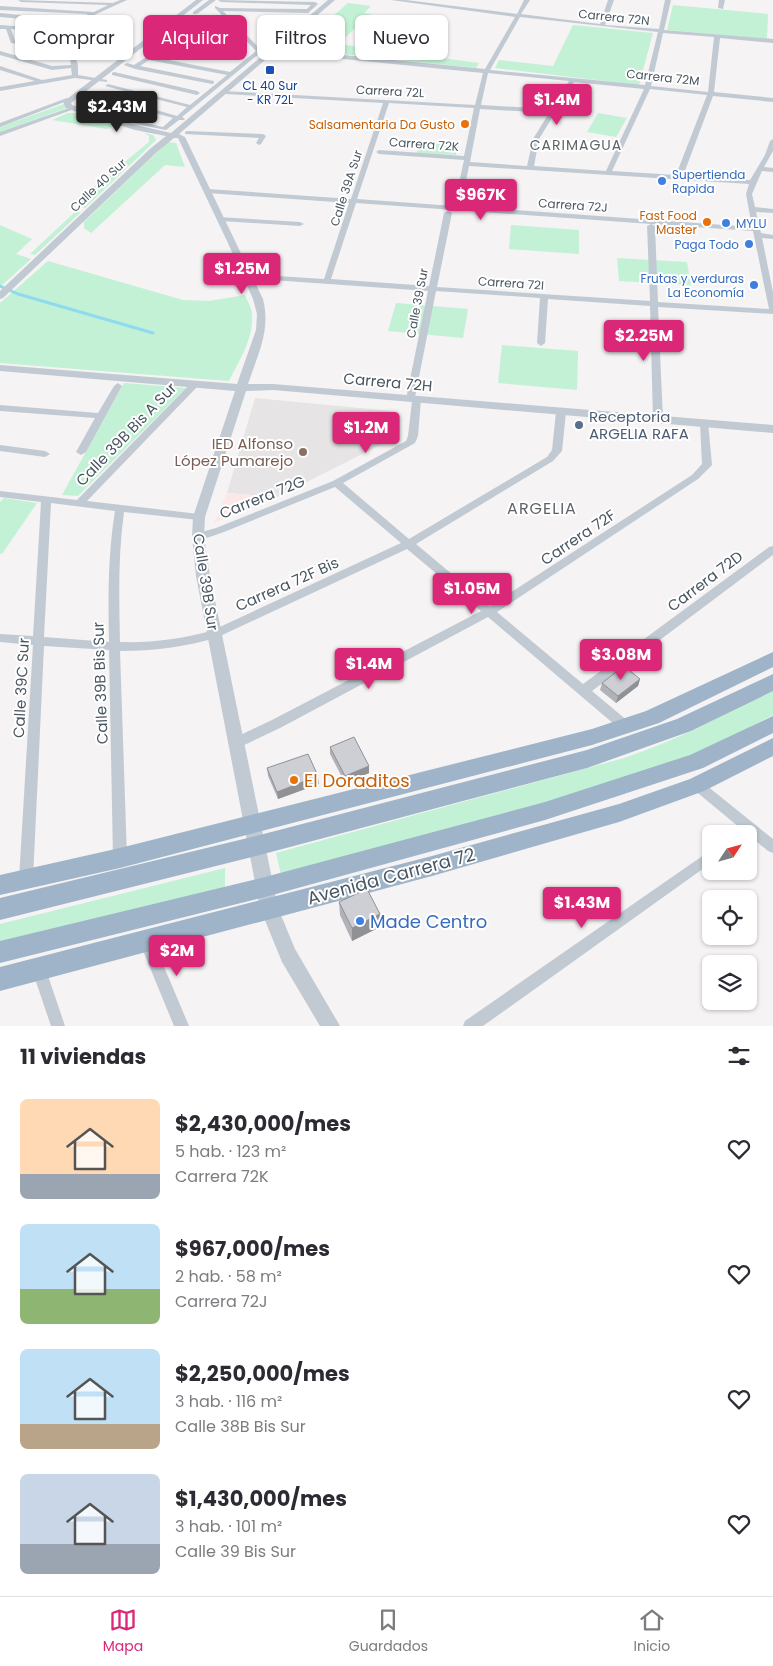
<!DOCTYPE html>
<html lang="es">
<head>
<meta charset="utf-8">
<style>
  body { margin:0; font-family:Poppins,sans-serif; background:#f2f2f3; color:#2b2b33; height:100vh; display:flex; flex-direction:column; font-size:19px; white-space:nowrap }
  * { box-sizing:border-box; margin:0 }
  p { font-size:16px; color:#7c7c81 }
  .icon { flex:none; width:28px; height:28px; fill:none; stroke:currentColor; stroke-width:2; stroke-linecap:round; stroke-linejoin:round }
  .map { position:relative; height:1026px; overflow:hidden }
  .drawer { display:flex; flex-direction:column; background:#fff; flex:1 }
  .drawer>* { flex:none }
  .guide { position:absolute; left:15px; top:15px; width:500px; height:45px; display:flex; gap:10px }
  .needle { width:32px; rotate:54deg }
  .buttons { position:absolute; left:702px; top:825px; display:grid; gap:10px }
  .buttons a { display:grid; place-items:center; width:55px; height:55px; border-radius:8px; background:#fff; box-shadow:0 1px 4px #0004; font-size:25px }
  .price { position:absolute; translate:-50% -42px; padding:0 11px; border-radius:5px; background:#db2777; color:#fff; font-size:16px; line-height:32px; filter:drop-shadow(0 1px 2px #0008) }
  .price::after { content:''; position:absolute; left:50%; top:30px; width:15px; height:11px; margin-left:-8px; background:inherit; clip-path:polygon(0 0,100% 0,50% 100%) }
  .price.on { background:#222; color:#fff }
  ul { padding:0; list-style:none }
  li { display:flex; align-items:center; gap:15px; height:125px; padding:0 20px }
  li span { display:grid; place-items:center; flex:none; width:140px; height:100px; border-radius:8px; color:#555 }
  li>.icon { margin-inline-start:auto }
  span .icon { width:60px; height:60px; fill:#fffc; stroke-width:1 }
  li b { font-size:21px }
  h2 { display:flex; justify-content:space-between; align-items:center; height:60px; padding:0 20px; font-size:21px }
  .chip { padding:0 18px; border-radius:8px; background:#fff; box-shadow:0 1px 4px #0004; font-size:18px; line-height:45px }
  .chip.on { background:#db2777; color:#fff }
  .tab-bar { display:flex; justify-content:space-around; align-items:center; height:70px; border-top:1px solid #e1e1e2; background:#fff; font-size:14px; color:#7c7c81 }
  .tab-bar a { display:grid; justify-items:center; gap:2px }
  .tab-bar .on { color:#db2777 }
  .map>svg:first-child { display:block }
</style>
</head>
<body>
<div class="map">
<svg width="773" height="1026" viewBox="0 0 773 1026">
  <rect width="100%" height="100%" fill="#f5f3f3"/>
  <!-- education -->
  <path fill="#e6e4e5" d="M255,398L391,411L384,443L277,497L227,493Z"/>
  <!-- medical -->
  <path fill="#fce8e6" d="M227,493L277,497L214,523Z"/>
  <!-- green -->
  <g fill="#c3f1d5">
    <path d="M348,3L371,6L364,13L373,15L359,28H355L339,44L479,63L476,68L303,50L298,47Z"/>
    <path d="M673,5L768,14L767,39L667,30Z"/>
    <path d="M573,25L653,33L639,85L495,68L499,60L553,66Z"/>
    <path d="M64,104L67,108L0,132V127Z"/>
    <path d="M68,113H78L116,125L107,129L52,120Z"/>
    <path d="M598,113L627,118L616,137L587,132Z"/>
    <path d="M144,133L153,135L156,140L85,208L74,204L149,142V136Z"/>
    <path d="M168,142L176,143L185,167L165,165L91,233L84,228V222Z"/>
    <path d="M419,143L458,145L456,155L417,153Z"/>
    <path d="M75,212H81L35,255L30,254Z"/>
    <path d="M0,225L32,239L16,254L31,259L0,287Z"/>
    <path d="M511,225L579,230V254L509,249Z"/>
    <path d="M617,258L687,262L691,285L619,281Z"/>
    <path d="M48,261L183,300L209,301L245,295C247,301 252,308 252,314C254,338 239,361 229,381L0,363V303Z"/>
    <path d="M396,303L468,309L463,338L388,331Z"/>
    <path d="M502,345L578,351L577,390L498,383Z"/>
    <path d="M124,383L186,388L78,496L62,495Z"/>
    <path d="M4,498L37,503L2,554L0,553V502Z"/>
    <path d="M773,688V715L694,756L507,815L281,875L276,853L624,758C678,740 724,716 773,688Z"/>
    <path d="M225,868V888L0,943V924Z"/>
  </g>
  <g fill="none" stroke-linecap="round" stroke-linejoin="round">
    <!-- stream -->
    <path stroke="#90daee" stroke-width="3" d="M0,286L18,294L153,333"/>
    <!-- minor -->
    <g fill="#c1cad2" fill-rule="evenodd">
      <path d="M18,0L113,3L120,0H127L57,32L11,29L15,41L74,49L78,66V75L107,80V82L75,78L0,91V87L35,81L0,70V66L42,80L72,75L71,68L52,70L0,55V51L52,66L71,65L69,51L11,43L6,29H0V25L54,29L68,23L0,17V13L74,20L88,14L0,10V6L94,12L108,5L21,2Z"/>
      <path d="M218,0L315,2L318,4L308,13L223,11L261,50L269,53L266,55L260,53L182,117L185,119L184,120H179L166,130L136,124L82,106V104L92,95L87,93L90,91L177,116L187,107L105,86L108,84L190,105L227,75L149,60L140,66L214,81V83L212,84L135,69L124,65L127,63L134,65L148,56L230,72L256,51L215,8V6L220,8L307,9L311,5L221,2ZM97,97L173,118L163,127L140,122L88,104Z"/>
      <path d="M391,0H406L517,14L524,0H530L521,14L600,24L608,0H614L605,25L659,29L665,0H671L664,30L773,39V43L720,38L714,92L773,98V102L713,96L683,176L750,180L765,155L770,141L773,139V151L764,167L773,168V172L762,171L752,194L755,207L773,209V213L756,212L761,233L773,235V239L762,238L773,292V314L658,307L663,420L658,423L653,420L650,306L548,299L545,343L541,346L537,343L540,298L436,291L415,397H420L421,399L418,436L415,443L343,483L409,539L547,457L552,450L556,412L561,409L564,410L566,412L562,451L553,461L416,544L490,606L692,475L702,464L700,424L702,422H708L712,465L698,479L497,612L583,684L769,547L773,546V555L592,691L629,722L631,726L629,730L625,731L621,730L488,617L280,728L240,747L236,748L232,747L230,743L232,739L272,720L481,611L407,549L218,637C186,647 154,651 120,651L127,858L125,862L120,864L115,862L113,858L109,650L44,646L33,879L31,883L26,885L21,883L19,879L33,645L0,642V634L33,636L41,502L0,497V491L77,500L191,383H197L198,385L197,387L87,501L199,514L204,517L199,520L124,512C118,555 119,598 120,642C151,643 181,639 211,631L401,543L335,487L224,532L198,541L193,537L194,534L216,528L333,481L406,441L408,436L412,401H407L406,399L428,291L244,278L243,276L247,274L324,279L349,203L208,193L205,191L208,189L351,199L383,103L225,94L222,92L223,91L475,105L483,73L283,53L280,51L283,49L485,69L515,17ZM520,17L658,32L645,85L490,70ZM663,33L714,37L708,92L651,86ZM488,73L569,81L551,109L481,105ZM574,82L644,89L606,171L534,166L539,139ZM650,89L707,95L676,175L612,171ZM389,103L474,108L464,156L379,150L376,152L379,154L464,160L454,206L357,199ZM480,109L549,113L533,139L527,166L470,162ZM469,166L749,184L746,194L752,227L461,206ZM356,203L651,224L647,226L650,301L437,287L452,213L448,211L444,213L429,286L331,279ZM651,224L753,231L769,309L658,302L655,226ZM51,503L115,511C108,554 108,598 109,642L44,637Z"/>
      <path d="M719,0H725L723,9L718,8Z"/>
      <path d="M114,72L197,91L200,93L197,95L112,75V73Z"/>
      <path d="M67,98L72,99L0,127V123Z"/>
      <path d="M72,107L77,108L0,136V132Z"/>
      <path d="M187,131L263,134L266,136L261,144L259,145L256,143L259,138L185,134V132Z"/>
      <path d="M218,217L300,222L304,224L300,226L221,221L217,219Z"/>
      <path d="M118,383L122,386L86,452L81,455L76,452L95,418L0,411V405L98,413L114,386Z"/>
      <path d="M0,445L45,451L50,454L45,457L0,451Z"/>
      <path d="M697,780L701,781L773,839V853L768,851L693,789L691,785L693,781Z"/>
      <path d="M711,850V863L483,1026H463L465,1021Z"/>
      <path d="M146,934L151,936L189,1026H174L139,941L141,936Z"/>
      <path d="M39,963L44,965L46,970L65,1026H51L32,970L34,965Z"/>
    </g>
    <!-- tertiary -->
    <g fill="#c1cad2" fill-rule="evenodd">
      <path d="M196,0H203L71,103L72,105L140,126L171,133L328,0H335L179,134L185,137L263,299C271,330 258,354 248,384H273L773,425V433L273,390L246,391L205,517L204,537L210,576L278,908L295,949L340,1026H320L282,962L260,908L196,576L192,537L193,517L235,391L0,371V365L237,384L256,330L257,314L253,299L227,241L178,138H174L157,152L3,298L0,299V291L151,148L166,136L135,130L71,110L66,108L63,102Z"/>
      <path d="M209,0H216L197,14H193V12Z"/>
    </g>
    <!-- trunk -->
    <g fill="#9fb4c9" fill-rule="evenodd">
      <path d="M773,652V667L659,723L592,745L120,868L0,895V875L120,848L592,729L646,711Z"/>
      <path d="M773,674V691L691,731L587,768L256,856L0,920V898L256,836L587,750L677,719Z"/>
      <path d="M773,716V733L703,768L545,820L265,897L0,963V941L265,877L545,802L690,755Z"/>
      <path d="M773,738V756L704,791L619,822L432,876L0,991V967L432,856L619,804L690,779Z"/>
    </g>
  </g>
  <!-- wall -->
  <g fill="#b0b2b7">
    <path d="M640,679L638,686L616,703L600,690L602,683Z"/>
    <path d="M330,747L369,773L345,783L330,754Z"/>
    <path d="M267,768L319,784L278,799L268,776Z"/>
    <path d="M339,902L380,914V927L352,941L340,915Z"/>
  </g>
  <!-- shaded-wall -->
  <g fill="#909195">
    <path d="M640,679L638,686L616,703L618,696Z"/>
    <path d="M369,766V773L345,783V776Z"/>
    <path d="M318,776L319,784L278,799L277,792Z"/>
    <path d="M380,914V927L352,941V928Z"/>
  </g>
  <!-- building -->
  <g fill="#cdcfd5" stroke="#909195">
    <path d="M624,666L640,679L618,696L602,683Z"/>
    <path d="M354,737L369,766L345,776L330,747Z"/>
    <path d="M308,754L318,776L277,792L267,768Z"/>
    <path d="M367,889L380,914L352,928L339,902Z"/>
  </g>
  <!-- markers -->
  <rect fill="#1a4fb4" stroke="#fff" stroke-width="2" x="265" y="65" width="10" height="10" rx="2.5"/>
  <g fill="#e8710a" stroke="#fff" stroke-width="2">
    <circle cx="465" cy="124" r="5"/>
    <circle cx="707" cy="222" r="5"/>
    <circle cx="294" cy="780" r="5"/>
  </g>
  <g fill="#3f7fe0" stroke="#fff" stroke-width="2">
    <circle cx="662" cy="181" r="5"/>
    <circle cx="726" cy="223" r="5"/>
    <circle cx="749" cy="244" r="5"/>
    <circle cx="754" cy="285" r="5"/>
    <circle cx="360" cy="921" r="5"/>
  </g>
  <circle fill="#5c6f8a" stroke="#fff" stroke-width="2" cx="579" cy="425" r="5"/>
  <circle fill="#8d6e63" stroke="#fff" stroke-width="2" cx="303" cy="452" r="5"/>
  <g text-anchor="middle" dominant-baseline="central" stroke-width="4" stroke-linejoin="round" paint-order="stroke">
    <!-- far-street labels -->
    <g font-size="12" fill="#4a5661" stroke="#fff">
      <text transform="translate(614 17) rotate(6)">Carrera 72N</text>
      <text transform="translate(663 77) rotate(6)">Carrera 72M</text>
      <text transform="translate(390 91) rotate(3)">Carrera 72L</text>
      <text transform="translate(424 144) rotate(4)">Carrera 72K</text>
      <text transform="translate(98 185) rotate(-43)">Calle 40 Sur</text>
      <text transform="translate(346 188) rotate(-72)">Calle 39A Sur</text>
      <text transform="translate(573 205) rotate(4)">Carrera 72J</text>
      <text transform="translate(511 283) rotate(4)">Carrera 72I</text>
      <text transform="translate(417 303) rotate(-79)">Calle 39 Sur</text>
    </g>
    <!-- far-transit labels -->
    <g font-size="12" fill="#164399" stroke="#fff">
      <text x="270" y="85">CL 40 Sur<tspan x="270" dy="14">- KR 72L</tspan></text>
    </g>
    <!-- far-food labels -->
    <g font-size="12" fill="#c56008" stroke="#fff" text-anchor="end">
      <text x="455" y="124">Salsamentaria Da Gusto</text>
      <text x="697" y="215">Fast Food<tspan x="697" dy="14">Master</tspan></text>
    </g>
    <!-- far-shop labels -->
    <g font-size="12" fill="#366cbe" stroke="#fff" text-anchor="start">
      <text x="672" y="174">Supertienda<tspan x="672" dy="14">Rapida</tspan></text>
      <text x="736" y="223">MYLU</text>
      <text x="739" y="244" text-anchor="end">Paga Todo</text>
      <text x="744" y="278" text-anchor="end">Frutas y verduras<tspan x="744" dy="14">La Economía</tspan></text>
    </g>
    <!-- far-neighbourhood labels -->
    <g font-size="14" letter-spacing="1" fill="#5f6368" stroke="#fff">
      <text x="576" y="145">CARIMAGUA</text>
    </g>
    <!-- street labels -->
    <g font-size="15" fill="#4a5661" stroke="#fff">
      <text transform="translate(388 382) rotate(5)">Carrera 72H</text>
      <text transform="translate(126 434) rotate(-46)">Calle 39B Bis A Sur</text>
      <text transform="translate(262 497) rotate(-22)">Carrera 72G</text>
      <text transform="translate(578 537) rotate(-34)">Carrera 72F</text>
      <text transform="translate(705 581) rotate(-37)">Carrera 72D</text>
      <text transform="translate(206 582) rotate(81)">Calle 39B Sur</text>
      <text transform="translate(287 584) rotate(-24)">Carrera 72F Bis</text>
      <text transform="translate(100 683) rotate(-92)">Calle 39B Bis Sur</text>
      <text transform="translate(21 688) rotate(-87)">Calle 39C Sur</text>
    </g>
    <!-- service labels -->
    <g font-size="15" fill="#4e5e75" stroke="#fff" text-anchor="start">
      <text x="589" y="416">Receptoria<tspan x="589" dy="17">ARGELIA RAFA</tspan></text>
    </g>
    <!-- education labels -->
    <g font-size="15" fill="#785e54" stroke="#fff" text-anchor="end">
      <text x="293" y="443">IED Alfonso<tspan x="293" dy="17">López Pumarejo</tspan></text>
    </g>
    <!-- neighbourhood labels -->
    <g font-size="16" letter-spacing="1" fill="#5f6368" stroke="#fff">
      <text x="542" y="508">ARGELIA</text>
    </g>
    <!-- near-food labels -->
    <g font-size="18" fill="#c56008" stroke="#fff" text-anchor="start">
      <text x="304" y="780">El Doraditos</text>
    </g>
    <!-- near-street labels -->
    <g font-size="18" fill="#4a5661" stroke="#fff">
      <text transform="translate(391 876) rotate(-15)">Avenida Carrera 72</text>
    </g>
    <!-- near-shop labels -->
    <g font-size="18" fill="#366cbe" stroke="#fff" text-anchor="start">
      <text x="370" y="921">Made Centro</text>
    </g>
  </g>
</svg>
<div class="buttons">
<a><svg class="needle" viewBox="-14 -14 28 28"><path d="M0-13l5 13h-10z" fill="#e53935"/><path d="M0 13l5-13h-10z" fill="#7c7c81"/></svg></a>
<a><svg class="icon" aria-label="locate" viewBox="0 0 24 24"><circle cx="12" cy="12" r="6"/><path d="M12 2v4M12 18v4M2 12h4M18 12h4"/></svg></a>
<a><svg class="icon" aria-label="layers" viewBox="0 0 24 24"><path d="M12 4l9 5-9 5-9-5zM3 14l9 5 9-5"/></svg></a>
</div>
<b class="price" style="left:557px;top:126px">$1.4M</b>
<b class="price on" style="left:117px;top:133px">$2.43M</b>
<b class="price" style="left:481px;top:221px">$967K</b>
<b class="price" style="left:242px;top:295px">$1.25M</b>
<b class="price" style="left:644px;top:362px">$2.25M</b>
<b class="price" style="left:366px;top:454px">$1.2M</b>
<b class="price" style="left:472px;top:615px">$1.05M</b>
<b class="price" style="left:621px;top:681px">$3.08M</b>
<b class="price" style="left:369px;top:690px">$1.4M</b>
<b class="price" style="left:582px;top:929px">$1.43M</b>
<b class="price" style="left:177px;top:977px">$2M</b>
<div class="guide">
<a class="chip">Comprar</a>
<a class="chip on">Alquilar</a>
<a class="chip">Filtros</a>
<a class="chip">Nuevo</a>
</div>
</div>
<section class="drawer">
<h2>11 viviendas<svg class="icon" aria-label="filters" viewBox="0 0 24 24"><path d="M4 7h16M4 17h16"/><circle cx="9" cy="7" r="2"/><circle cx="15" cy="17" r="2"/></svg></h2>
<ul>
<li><span style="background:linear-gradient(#ffd9b3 75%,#9aa5b1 0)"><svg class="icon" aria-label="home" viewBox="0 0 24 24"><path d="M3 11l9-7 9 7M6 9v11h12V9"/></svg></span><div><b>$2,430,000/mes</b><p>5 hab. · 123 m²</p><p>Carrera 72K</p></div><svg class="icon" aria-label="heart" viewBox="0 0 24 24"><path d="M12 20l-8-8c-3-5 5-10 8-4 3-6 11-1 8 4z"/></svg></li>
<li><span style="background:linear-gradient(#bfe0f5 65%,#8fb573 0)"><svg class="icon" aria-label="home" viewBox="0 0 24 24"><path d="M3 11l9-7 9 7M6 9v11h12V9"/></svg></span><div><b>$967,000/mes</b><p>2 hab. · 58 m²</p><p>Carrera 72J</p></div><svg class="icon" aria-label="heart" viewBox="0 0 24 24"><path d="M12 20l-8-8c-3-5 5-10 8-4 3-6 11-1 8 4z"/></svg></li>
<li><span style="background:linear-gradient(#bfe0f5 75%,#b9a48a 0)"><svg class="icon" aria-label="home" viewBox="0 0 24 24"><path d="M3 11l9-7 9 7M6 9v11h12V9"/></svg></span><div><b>$2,250,000/mes</b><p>3 hab. · 116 m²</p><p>Calle 38B Bis Sur</p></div><svg class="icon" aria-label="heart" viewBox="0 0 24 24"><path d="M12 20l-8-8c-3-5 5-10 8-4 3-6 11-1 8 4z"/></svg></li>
<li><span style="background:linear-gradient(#c9d6e8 70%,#9aa5b1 0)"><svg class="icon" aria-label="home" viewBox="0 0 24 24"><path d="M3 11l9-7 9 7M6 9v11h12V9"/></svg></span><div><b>$1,430,000/mes</b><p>3 hab. · 101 m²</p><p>Calle 39 Bis Sur</p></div><svg class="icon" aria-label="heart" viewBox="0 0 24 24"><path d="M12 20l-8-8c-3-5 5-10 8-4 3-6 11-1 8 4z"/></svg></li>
</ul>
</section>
<nav class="tab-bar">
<a class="on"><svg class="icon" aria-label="map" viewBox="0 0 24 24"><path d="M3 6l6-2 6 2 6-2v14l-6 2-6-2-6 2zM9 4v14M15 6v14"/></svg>Mapa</a>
<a><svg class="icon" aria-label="saved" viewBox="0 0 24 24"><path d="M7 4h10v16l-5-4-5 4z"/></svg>Guardados</a>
<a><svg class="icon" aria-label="home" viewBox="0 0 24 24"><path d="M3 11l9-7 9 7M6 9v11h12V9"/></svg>Inicio</a>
</nav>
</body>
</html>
